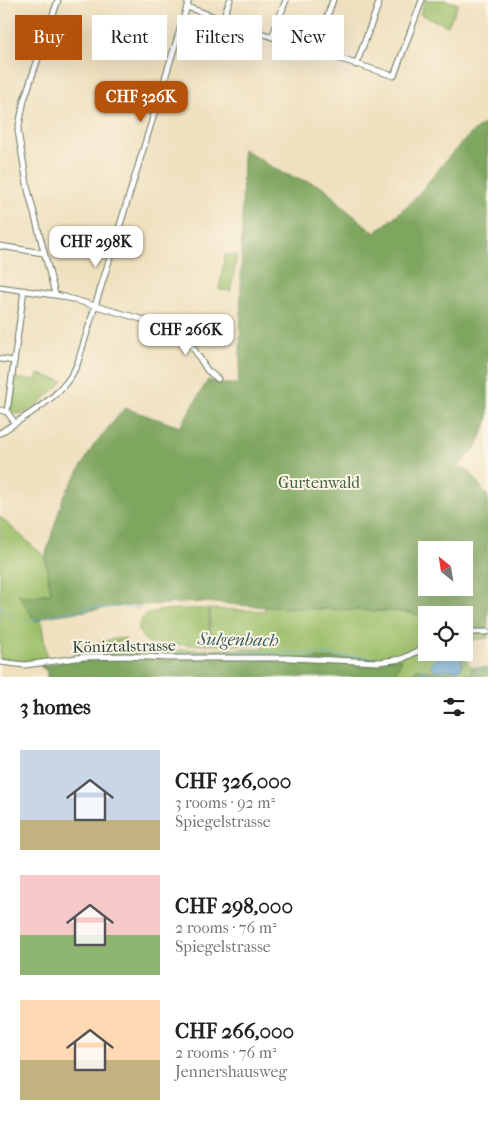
<!DOCTYPE html>
<html lang="en">
<head>
<meta charset="utf-8">
<style>
  body { margin:0; font-family:"IM FELL French Canon",serif; background:#f6f6f6; color:#222; height:100vh; display:flex; flex-direction:column; font-size:19px; white-space:nowrap }
  * { box-sizing:border-box; margin:0 }
  p { font-size:16px; color:#767676 }
  .icon { flex:none; width:28px; height:28px; fill:none; stroke:currentColor; stroke-width:2; stroke-linecap:round; stroke-linejoin:round }
  .map { position:relative; height:677px; overflow:hidden }
  .drawer { display:flex; flex-direction:column; background:#fff; flex:1 }
  .drawer>* { flex:none }
  .top-card { position:absolute; left:15px; top:15px; width:459px; height:45px; display:flex; gap:10px }
  .needle { width:32px; rotate:330deg }
  .tools { position:absolute; left:418px; top:541px; display:grid; gap:10px }
  .tools a { display:grid; place-items:center; width:55px; height:55px; border-radius:0px; background:#fff; box-shadow:0 5px 20px #0002; font-size:25px }
  .price { position:absolute; translate:-50% -42px; padding:0 11px; border-radius:10px; background:#fff; color:#222; font-size:16px; line-height:32px; filter:drop-shadow(0 1px 2px #0008) }
  .price::after { content:''; position:absolute; left:50%; top:30px; width:15px; height:11px; margin-left:-8px; background:inherit; clip-path:polygon(0 0,100% 0,50% 100%) }
  .price.selected { background:#b45309; color:#fff }
  ul { padding:0; list-style:none }
  li { display:flex; align-items:center; gap:15px; height:125px; padding:0 20px }
  li span { display:grid; place-items:center; flex:none; width:140px; height:100px; border-radius:0px; color:#555 }
  li>.icon { margin-inline-start:auto }
  span .icon { width:60px; height:60px; fill:#fffc; stroke-width:1 }
  li b { font-size:21px }
  h2 { display:flex; justify-content:space-between; align-items:center; height:60px; padding:0 20px; font-size:21px }
  .chip { padding:0 18px; border-radius:0px; background:#fff; box-shadow:0 5px 20px #0002; font-size:18px; line-height:45px }
  .chip.selected { background:#b45309; color:#fff }
  .map>svg:first-child { display:block }
</style>
</head>
<body>
<div class="map">
<svg width="488" height="677" viewBox="0 0 488 677">
  <rect width="100%" height="100%" fill="#fcf5e5"/>
  <filter id="ink" filterUnits="userSpaceOnUse"><feTurbulence type="fractalNoise" baseFrequency=".02" numOctaves="2"/><feDisplacementMap in="SourceGraphic" scale="10" xChannelSelector="R" yChannelSelector="G"/><feConvolveMatrix kernelMatrix="1 2 1 2 8 2 1 2 1" color-interpolation-filters="sRGB"/></filter>
  <filter id="wash" filterUnits="userSpaceOnUse"><feTurbulence type="fractalNoise" baseFrequency=".0096" numOctaves="4" result="noise"/><feDisplacementMap in="SourceGraphic" scale="20" xChannelSelector="R" yChannelSelector="G"/><feGaussianBlur stdDeviation="1.12" result="paint"/><feColorMatrix in="noise" values="0 0 0 0 0 0 0 0 0 0 0 0 0 0 0 0 0 1.4 0 .05"/><feComposite in="paint" operator="in"/></filter>
  <g filter="url(#wash)">
    <rect width="100%" height="100%" fill="#efe0be"/>
    <!-- green -->
    <g fill="#9dc06a" stroke="#5e7e4f">
      <path d="M425,0H446L458,4L448,26L420,14Z"/>
      <path d="M225,255H237L231,291L219,290Z"/>
      <path d="M38,374L63,381C56,389 28,414 19,414C16,414 13,413 11,412L15,378L36,380Z"/>
      <path d="M0,517L45,557L51,593L25,597L20,594L35,621L41,620L47,659L16,661L0,658Z"/>
      <path d="M265,607L407,612L426,618V652L446,653L435,660L437,671L450,669L458,670L463,664L461,653L464,652V629L488,633V638L476,639L464,647L467,662L472,667L471,674L439,673L417,669L408,677H399L395,673L401,660L388,662L215,658L168,661L144,657H101L102,651L113,648L155,650L263,649V645H210V609L264,611Z"/>
      <path d="M186,609H209V645L151,644C145,641 140,636 139,629C138,607 172,610 186,609Z"/>
      <path d="M125,638V641L124,642L101,645V647L85,653H77L76,643L79,642L80,647L100,644V641Z"/>
    </g>
    <!-- forest -->
    <g fill="#7ea65e" stroke="#4e7249" fill-rule="evenodd">
      <path d="M488,122V420L477,446L459,466L469,471L488,496V633L464,629V615H426V618L407,612L265,607L201,602L121,606L49,616L35,621L18,593L25,597L51,593L45,557L63,498L94,445L125,408L180,427L208,380L222,384H238L240,361L243,149L282,173L324,187L348,211L375,233C390,220 409,206 421,191C437,172 467,131 488,122ZM426,550H464V588H426Z"/>
      <path d="M144,657L168,661L215,658L402,659L395,673L399,677H47V671L40,666L73,660Z"/>
      <path d="M472,667L488,668V677H408L417,669L439,673L471,674Z"/>
    </g>
    <!-- water -->
    <path fill="#67abdc" stroke="#437488" d="M446,653H461L462,667L458,671C449,668 440,673 431,668L432,662Z"/>
    <g fill="none" stroke-linecap="round" stroke-linejoin="round">
      <!-- stream -->
      <g stroke="#67abdc" stroke-width="1">
        <path d="M0,605L8,614L14,618"/>
        <path d="M124,607L140,608"/>
        <path d="M25,619L40,620L46,616L89,608L121,607"/>
        <path d="M98,653L122,651L179,653L253,651L274,653H295L378,658"/>
        <path d="M421,667L424,672L444,675L463,674L466,677"/>
        <path d="M476,677L474,674L478,669H488"/>
      </g>
    </g>
  </g>
  <g filter="url(#ink)">
    <g fill="none" stroke-linecap="round" stroke-linejoin="round">
      <defs>
        <g id="minor">
          <path d="M187,7L275,38L394,76L422,0"/>
          <path d="M222,20L230,0"/>
          <path d="M272,37L286,0"/>
          <path d="M315,51L333,0"/>
          <path d="M356,65L380,0"/>
          <path d="M0,246L43,253"/>
          <path d="M0,287L61,296L162,325L184,338L192,346L207,370L218,379"/>
          <path d="M55,294L28,190L18,131L24,100L58,0"/>
          <path d="M0,359L14,361"/>
          <path d="M0,410L7,412L15,423"/>
          <path d="M7,412L24,290"/>
          <path d="M0,433C28,414 63,397 77,365L189,0"/>
          <path d="M464,632H488"/>
          <path d="M0,662L25,665L84,657L126,656L168,658H289L379,662L402,659L426,647"/>
        </g>
      </defs>
      <!-- minor casing -->
      <use href="#minor" stroke="#687664" stroke-width="7"/>
      <!-- minor -->
      <use href="#minor" stroke="#fff" stroke-width="5"/>
    </g>
  </g>
  <g text-anchor="middle" dominant-baseline="central" stroke-width="4" stroke-linejoin="round" paint-order="stroke">
    <!-- park labels -->
    <g font-size="16" fill="#3e5e42" stroke="#fcf5e5">
      <text x="319" y="482">Gurtenwald</text>
    </g>
    <!-- street labels -->
    <g font-size="16" fill="#1f3d34" stroke="#fcf5e5">
      <text transform="translate(124 646) rotate(-1)">Köniztalstrasse</text>
    </g>
    <!-- water labels -->
    <g font-size="18" font-style="italic" fill="#355e66" stroke="#fcf5e5">
      <text transform="translate(238 640) rotate(1)">Sulgenbach</text>
    </g>
  </g>
</svg>
<div class="tools">
<a><svg class="needle" viewBox="-14 -14 28 28"><path d="M0-13l5 13h-10z" fill="#e53935"/><path d="M0 13l5-13h-10z" fill="#767676"/></svg></a>
<a><svg class="icon" aria-label="locate" viewBox="0 0 24 24"><circle cx="12" cy="12" r="6"/><path d="M12 2v4M12 18v4M2 12h4M18 12h4"/></svg></a>
</div>
<b class="price selected" style="left:141px;top:123px">CHF 326K</b>
<b class="price" style="left:96px;top:268px">CHF 298K</b>
<b class="price" style="left:186px;top:356px">CHF 266K</b>
<div class="top-card">
<a class="chip selected">Buy</a>
<a class="chip">Rent</a>
<a class="chip">Filters</a>
<a class="chip">New</a>
</div>
</div>
<section class="drawer">
<h2>3 homes<svg class="icon" aria-label="filters" viewBox="0 0 24 24"><path d="M4 7h16M4 17h16"/><circle cx="9" cy="7" r="2"/><circle cx="15" cy="17" r="2"/></svg></h2>
<ul>
<li><span style="background:linear-gradient(#c9d6e8 70%,#c2b280 0)"><svg class="icon" aria-label="home" viewBox="0 0 24 24"><path d="M3 11l9-7 9 7M6 9v11h12V9"/></svg></span><div><b>CHF 326,000</b><p>3 rooms · 92 m²</p><p>Spiegelstrasse</p></div></li>
<li><span style="background:linear-gradient(#f6c9c9 60%,#8fb573 0)"><svg class="icon" aria-label="home" viewBox="0 0 24 24"><path d="M3 11l9-7 9 7M6 9v11h12V9"/></svg></span><div><b>CHF 298,000</b><p>2 rooms · 76 m²</p><p>Spiegelstrasse</p></div></li>
<li><span style="background:linear-gradient(#ffd9b3 60%,#c2b280 0)"><svg class="icon" aria-label="home" viewBox="0 0 24 24"><path d="M3 11l9-7 9 7M6 9v11h12V9"/></svg></span><div><b>CHF 266,000</b><p>2 rooms · 76 m²</p><p>Jennershausweg</p></div></li>
</ul>
</section>
</body>
</html>
